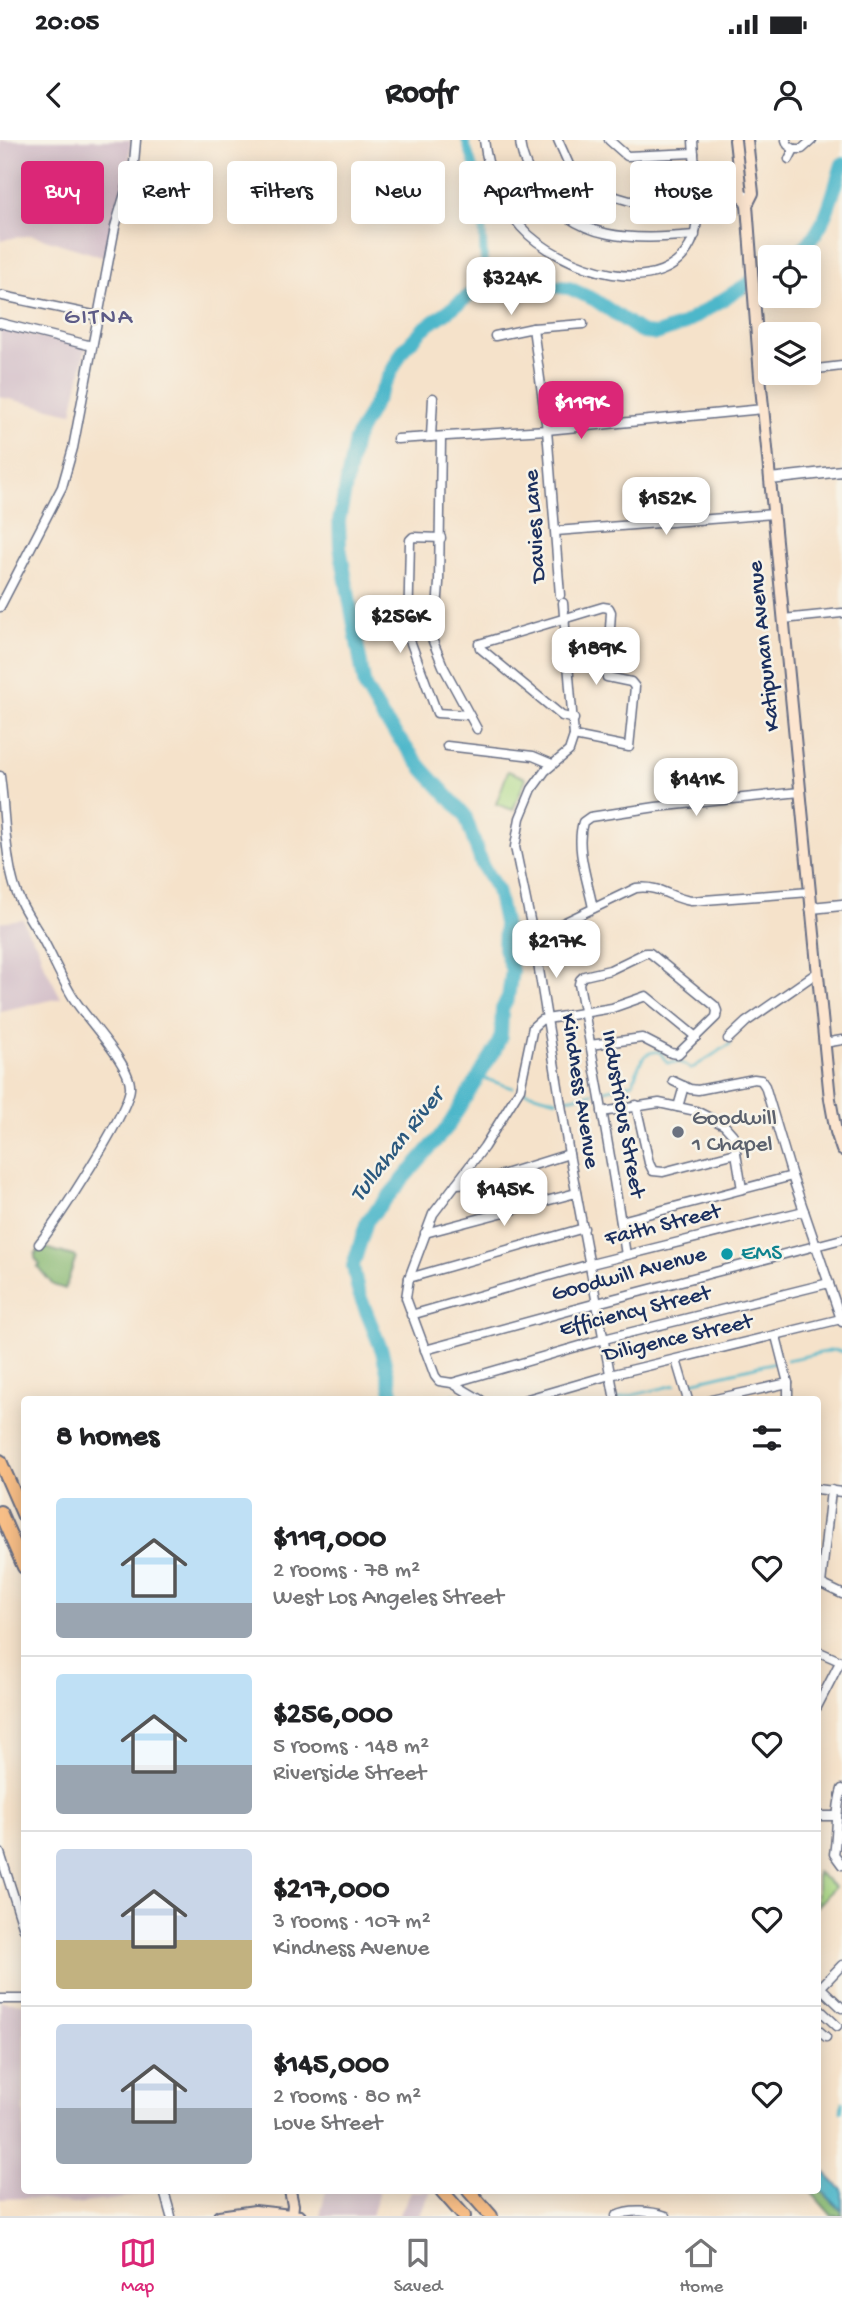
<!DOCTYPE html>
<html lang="en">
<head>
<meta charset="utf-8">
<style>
  body { margin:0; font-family:"Gochi Hand",sans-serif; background:#f2f2f2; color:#202124; height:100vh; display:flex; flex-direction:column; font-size:26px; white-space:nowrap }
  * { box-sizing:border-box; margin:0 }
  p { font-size:23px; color:#757577 }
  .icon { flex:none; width:38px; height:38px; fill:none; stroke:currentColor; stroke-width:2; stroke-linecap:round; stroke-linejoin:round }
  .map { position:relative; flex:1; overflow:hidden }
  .drawer { position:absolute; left:21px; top:1256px; width:800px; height:798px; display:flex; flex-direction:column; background:#fff; border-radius:7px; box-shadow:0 4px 18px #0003 }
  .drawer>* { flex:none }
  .guide { position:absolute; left:21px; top:21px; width:802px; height:63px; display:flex; gap:14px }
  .tools { position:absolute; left:758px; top:105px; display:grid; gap:14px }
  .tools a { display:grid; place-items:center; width:63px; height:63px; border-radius:7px; background:#fff; box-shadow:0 4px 18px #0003; font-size:35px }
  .price { position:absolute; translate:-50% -60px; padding:0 16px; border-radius:14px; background:#fff; color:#222; font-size:23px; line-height:46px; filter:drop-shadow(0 2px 4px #0008) }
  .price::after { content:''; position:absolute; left:50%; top:42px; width:21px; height:16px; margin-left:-10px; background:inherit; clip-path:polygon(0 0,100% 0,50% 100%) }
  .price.current { background:#db2777; color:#fff }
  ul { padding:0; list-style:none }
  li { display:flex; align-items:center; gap:21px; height:175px; padding:0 35px }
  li+li { border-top:2px solid #e0e0e0 }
  li span { display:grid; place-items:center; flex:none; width:196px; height:140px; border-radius:7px; color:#555 }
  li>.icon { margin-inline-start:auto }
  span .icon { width:84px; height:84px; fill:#fffc; stroke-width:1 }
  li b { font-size:30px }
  h2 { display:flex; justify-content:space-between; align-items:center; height:84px; padding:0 35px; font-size:30px }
  .chip { padding:0 24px; border-radius:7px; background:#fff; box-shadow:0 4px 18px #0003; font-size:24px; line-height:63px }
  .chip.current { background:#db2777; color:#fff }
  .status { display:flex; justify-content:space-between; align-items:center; height:49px; padding:0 35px; background:#fff; direction:ltr }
  .status svg { height:19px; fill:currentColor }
  header { display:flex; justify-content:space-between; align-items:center; height:91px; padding:0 35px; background:#fff; font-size:32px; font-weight:700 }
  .dock { display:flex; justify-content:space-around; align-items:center; height:98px; border-top:2px solid #e0e0e0; background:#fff; font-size:19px; color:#757577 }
  .dock a { display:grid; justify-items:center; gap:4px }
  .dock .current { color:#db2777 }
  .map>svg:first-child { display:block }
</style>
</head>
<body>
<div class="status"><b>20:05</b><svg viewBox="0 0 49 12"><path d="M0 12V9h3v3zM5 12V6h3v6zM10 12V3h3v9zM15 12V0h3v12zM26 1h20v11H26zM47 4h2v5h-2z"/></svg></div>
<header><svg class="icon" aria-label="back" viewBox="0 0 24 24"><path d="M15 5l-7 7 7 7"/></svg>Roofr<svg class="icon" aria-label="person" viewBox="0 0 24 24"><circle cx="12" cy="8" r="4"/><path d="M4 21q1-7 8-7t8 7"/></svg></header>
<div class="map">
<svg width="842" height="2076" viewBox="0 0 842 2076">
  <rect width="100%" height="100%" fill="#f7f3e8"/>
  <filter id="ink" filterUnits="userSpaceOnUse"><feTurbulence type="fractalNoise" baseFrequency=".0143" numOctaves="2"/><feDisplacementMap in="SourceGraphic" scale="14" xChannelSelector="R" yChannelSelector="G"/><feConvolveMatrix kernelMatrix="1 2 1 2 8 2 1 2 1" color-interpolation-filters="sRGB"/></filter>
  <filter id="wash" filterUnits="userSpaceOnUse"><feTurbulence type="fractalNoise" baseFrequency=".00686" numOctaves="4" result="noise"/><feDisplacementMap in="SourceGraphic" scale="28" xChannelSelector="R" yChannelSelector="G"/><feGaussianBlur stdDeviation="1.57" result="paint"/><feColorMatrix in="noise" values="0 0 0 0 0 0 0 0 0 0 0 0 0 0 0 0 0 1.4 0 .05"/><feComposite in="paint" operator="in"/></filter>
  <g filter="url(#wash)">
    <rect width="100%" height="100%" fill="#f5e2ca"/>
    <!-- industrial -->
    <g fill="#d2bdc8">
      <path d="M0,0H131L129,25L103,117L32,95L0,100Z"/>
      <path d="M0,188L86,207L72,273L0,257Z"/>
      <path d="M23,779L27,790L38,807L43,823L61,858L0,871V782Z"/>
      <path d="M0,1861L24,1863V2051H149L119,2059L74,2064L24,2058L0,2059Z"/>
      <path d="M326,2051H379L372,2076H320Z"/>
      <path d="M411,2051H431L419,2076H399Z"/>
    </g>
    <!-- green -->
    <g fill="#acd986" stroke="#648472" stroke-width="2">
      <path d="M508,631L526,638L513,670L496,664Z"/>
      <path d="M817,1732L835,1747L817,1766Z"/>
    </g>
    <!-- forest -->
    <g fill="#89b973" stroke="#527468" stroke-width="2">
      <path d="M43,1107L76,1117L65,1149L53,1145L38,1127L40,1125L35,1118V1114Z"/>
      <path d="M817,2046L842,2071V2076H832L810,2051H817Z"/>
    </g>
    <!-- water -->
    <path fill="#4db7ca" stroke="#347394" stroke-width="2" d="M817,2025L842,2050V2071L817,2046Z"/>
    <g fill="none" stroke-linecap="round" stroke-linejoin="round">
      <!-- stream -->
      <g stroke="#4db7ca" stroke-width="2.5">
        <path d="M480,937L513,948"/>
        <path d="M605,950L633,943C638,929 641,909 660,912L667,923L680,922L691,929L730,904"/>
        <path d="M523,951L557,960"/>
        <path d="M567,958L593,953"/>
        <path d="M787,1220L834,1210L842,1212"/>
        <path d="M687,1243L776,1222"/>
        <path d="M445,1260L454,1254L466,1260"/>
        <path d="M613,1260L675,1245"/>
        <path d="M841,1971L842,1962"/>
      </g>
      <!-- canal -->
      <path stroke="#4db7ca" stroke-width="8" d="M465,0L481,50L485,149"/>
      <!-- river -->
      <g stroke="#4db7ca" stroke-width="14">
        <path d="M791,117C825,97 831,59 842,24"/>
        <path d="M394,1260L382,1211L358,1151L353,1126L367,1081L447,988L495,910L501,896L502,869L508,858L512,830L504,808L505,787L497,750L482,725L465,675L423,629L383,578L365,547L340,407L339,381L355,300L403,210L423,189L477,150L510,145H541L569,148L595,160L643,193L656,194L682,185L770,130"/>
      </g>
    </g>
  </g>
  <g filter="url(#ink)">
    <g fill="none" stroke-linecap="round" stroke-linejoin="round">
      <defs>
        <g id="minor">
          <path d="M484,0C488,32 500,63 521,87C557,128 669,168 694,96C701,77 694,22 693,0"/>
          <path d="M520,0C521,17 528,31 537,45C574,103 634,100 695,95"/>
          <path d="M558,0L570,27L587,43L606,54L630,61L744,54"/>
          <path d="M609,0L627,16L694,13"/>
          <path d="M786,0L788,5L794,9L789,19"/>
          <path d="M794,9H802L812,0"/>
          <path d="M3,156L98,176"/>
          <path d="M0,183L92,206"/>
          <path d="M533,188L547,290L560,455"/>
          <path d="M495,196L533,188L583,184"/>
          <path d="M808,230L842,226"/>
          <path d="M760,236L783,233"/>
          <path d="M431,297L433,258"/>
          <path d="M441,297L439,443L437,470L432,499L443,526L477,589"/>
          <path d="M397,299L547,290L763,269"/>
          <path d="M556,391L774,374"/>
          <path d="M441,398L413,397L410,400L408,495L437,573L468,575"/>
          <path d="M563,463L574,596L569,611L545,631L532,649L520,678L515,707L534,799L569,1014L614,1255"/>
          <path d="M0,467L62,347L73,308L115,87L134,23L136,0"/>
          <path d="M783,479L842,473"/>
          <path d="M408,495L433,494"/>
          <path d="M574,579L562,576L480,508L479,504L603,467L609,468L611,472L607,537L631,542L635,547L629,607L574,596"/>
          <path d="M447,606L533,616L552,624"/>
          <path d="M0,636C5,670 4,707 13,741C18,762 31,780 42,798C53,818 62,840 74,859C87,880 132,926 130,948C129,972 57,1081 39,1104"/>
          <path d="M593,768C588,742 575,708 583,682L590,677L656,667L800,652"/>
          <path d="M561,784L636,748C660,745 670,758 691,761L810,752"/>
          <path d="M728,899L746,882L818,832"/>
          <path d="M824,903L842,900"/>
          <path d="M590,905L642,898L671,913L678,914L716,877L717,871L715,866L650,813H645L610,830L584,836L580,840L579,844C596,934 612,1024 626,1115"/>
          <path d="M673,941L690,949L698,950L754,939L761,940L765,946L792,1036L842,1182"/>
          <path d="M636,965L649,1023L653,1031L663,1032L736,1013"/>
          <path d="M678,967L684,946"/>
          <path d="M602,972L659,963L696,971L724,985L733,995L742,1049"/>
          <path d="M456,1044L476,1043L569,1014"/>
          <path d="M621,1081L792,1036"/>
          <path d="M425,1093L576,1053"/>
          <path d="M409,1138L584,1088"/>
          <path d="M411,1175L591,1124L804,1071"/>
          <path d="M776,1196L788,1243V1260"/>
          <path d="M425,1210L597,1163L842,1099"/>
          <path d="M676,1220L688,1260"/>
          <path d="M452,1243L604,1199L829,1143"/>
          <path d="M481,1260L452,1243L439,1241L435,1236L406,1158L409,1138L433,1074L484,1007L520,949L533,887L541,880L612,868L646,856L696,897"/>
          <path d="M524,1260L610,1235L841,1179"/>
          <path d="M711,1260L788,1243"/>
          <path d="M817,1349L842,1352"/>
          <path d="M817,1442L842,1454"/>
          <path d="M821,1444L831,1350"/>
          <path d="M817,1511L842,1522"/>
          <path d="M817,1567L840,1522"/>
          <path d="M842,1649C835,1670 838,1692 834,1714L842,1725"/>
          <path d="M817,1676H837"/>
          <path d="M0,1713L24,1789"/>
          <path d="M820,1847L842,1868"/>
          <path d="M817,1851L842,1825"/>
          <path d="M0,1859H24"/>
          <path d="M817,1867L837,1886"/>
          <path d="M817,1889L826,1897"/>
          <path d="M164,2051L171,2076"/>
          <path d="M616,2076C630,2069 651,2071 666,2076"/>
        </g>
        <g id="tertiary">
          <path d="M770,339L842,331"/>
          <path d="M811,768L842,765"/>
        </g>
        <g id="secondary">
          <path d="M735,0L741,54L747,65L760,236L830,959L836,992L842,1010"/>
          <path d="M747,65L753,53L747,0"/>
          <path d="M290,2051L293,2065L292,2075"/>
          <path d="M219,2076L255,2071L300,2076"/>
        </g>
        <g id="primary">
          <path d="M0,1321L24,1376"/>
          <path d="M0,1372L24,1427"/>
          <path d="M442,2051L464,2076"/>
          <path d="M469,2051L491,2076"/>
        </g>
      </defs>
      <!-- minor casing -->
      <use href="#minor" stroke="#676e84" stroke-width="11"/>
      <!-- tertiary casing -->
      <use href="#tertiary" stroke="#676e84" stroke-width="13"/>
      <!-- secondary casing -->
      <use href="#secondary" stroke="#676e84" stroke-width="14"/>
      <!-- primary casing -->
      <use href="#primary" stroke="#676e84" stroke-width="16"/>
      <!-- minor -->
      <use href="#minor" stroke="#fff" stroke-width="8"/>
      <!-- tertiary -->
      <use href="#tertiary" stroke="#fff" stroke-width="10"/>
      <!-- secondary -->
      <use href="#secondary" stroke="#fce5cf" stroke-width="10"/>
      <!-- primary -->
      <use href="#primary" stroke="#f7be87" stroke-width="12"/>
    </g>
  </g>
  <!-- markers -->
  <circle fill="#6b7280" stroke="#f7f3e8" stroke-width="2.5" cx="678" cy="992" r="7"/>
  <circle fill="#0f9aa8" stroke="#f7f3e8" stroke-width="2.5" cx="727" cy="1114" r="7"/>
  <g text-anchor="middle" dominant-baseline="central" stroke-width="5" stroke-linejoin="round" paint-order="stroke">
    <!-- street labels -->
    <g font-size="23" fill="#1b2f5e" stroke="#f7f3e8">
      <text transform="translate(536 386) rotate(-94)">Davies Lane</text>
      <text transform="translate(765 506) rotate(-96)">Katipunan Avenue</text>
      <text transform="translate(579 951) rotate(81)">Kindness Avenue</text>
      <text transform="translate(622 974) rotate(80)">Industrious Street</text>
      <text transform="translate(663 1086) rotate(-14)">Faith Street</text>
      <text transform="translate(629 1135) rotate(-15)">Goodwill Avenue</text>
      <text transform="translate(635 1172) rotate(-14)">Efficiency Street</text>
      <text transform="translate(678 1199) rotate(-13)">Diligence Street</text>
    </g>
    <!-- worship labels -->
    <g font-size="23" fill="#5b616d" stroke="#f7f3e8" text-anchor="start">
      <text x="692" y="979">Goodwill<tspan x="692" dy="26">1 Chapel</tspan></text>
    </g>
    <!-- culture labels -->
    <g font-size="23" fill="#0d838f" stroke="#f7f3e8" text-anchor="start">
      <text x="741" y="1114">EMS</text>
    </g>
    <!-- neighbourhood labels -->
    <g font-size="24" letter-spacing="2" fill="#5d5b87" stroke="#f7f3e8">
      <text x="99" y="178">GITNA</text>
    </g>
    <!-- water labels -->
    <g font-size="24" font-style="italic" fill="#2a587e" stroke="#f7f3e8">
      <text transform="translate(398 1006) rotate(-52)">Tullahan River</text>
    </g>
  </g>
</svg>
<div class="tools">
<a><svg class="icon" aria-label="locate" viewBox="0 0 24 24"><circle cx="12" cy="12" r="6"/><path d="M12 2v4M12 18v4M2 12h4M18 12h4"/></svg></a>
<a><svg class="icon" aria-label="layers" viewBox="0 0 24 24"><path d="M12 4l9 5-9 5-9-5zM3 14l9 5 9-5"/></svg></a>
</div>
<b class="price" style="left:511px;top:177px">$324K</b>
<b class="price current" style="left:581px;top:301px">$119K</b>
<b class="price" style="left:666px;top:397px">$152K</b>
<b class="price" style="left:400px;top:515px">$256K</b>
<b class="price" style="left:596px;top:547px">$189K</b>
<b class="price" style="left:696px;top:678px">$141K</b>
<b class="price" style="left:556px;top:840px">$217K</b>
<b class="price" style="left:504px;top:1088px">$145K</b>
<div class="guide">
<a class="chip current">Buy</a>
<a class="chip">Rent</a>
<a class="chip">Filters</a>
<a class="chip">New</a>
<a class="chip">Apartment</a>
<a class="chip">House</a>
</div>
<section class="drawer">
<h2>8 homes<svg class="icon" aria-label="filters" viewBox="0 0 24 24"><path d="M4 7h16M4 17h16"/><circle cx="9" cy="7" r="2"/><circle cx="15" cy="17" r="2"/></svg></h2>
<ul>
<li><span style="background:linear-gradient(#bfe0f5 75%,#9aa5b1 0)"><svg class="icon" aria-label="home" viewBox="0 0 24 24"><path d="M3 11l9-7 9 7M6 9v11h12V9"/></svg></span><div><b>$119,000</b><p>2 rooms · 78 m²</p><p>West Los Angeles Street</p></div><svg class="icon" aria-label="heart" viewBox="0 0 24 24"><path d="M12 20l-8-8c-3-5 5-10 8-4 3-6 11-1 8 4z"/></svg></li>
<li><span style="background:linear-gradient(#bfe0f5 65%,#9aa5b1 0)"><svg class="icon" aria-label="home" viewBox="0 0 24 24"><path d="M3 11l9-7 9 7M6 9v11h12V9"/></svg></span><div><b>$256,000</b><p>5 rooms · 148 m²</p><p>Riverside Street</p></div><svg class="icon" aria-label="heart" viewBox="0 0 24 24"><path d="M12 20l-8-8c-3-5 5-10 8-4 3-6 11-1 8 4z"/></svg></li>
<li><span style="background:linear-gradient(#c9d6e8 65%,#c2b280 0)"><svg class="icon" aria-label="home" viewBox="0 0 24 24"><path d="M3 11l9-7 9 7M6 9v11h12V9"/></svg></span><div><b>$217,000</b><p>3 rooms · 107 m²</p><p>Kindness Avenue</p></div><svg class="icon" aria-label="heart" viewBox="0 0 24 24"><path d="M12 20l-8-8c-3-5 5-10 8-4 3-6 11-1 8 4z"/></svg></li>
<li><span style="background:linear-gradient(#c9d6e8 60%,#9aa5b1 0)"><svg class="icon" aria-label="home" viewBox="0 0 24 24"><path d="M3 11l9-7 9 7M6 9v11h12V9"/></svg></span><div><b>$145,000</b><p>2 rooms · 80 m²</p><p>Love Street</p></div><svg class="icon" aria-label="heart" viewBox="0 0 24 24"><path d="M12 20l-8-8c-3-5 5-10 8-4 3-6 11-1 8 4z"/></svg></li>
</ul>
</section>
</div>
<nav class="dock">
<a class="current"><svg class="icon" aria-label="map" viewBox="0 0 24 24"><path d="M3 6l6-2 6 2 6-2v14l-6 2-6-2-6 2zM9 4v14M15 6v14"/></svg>Map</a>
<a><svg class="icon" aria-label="saved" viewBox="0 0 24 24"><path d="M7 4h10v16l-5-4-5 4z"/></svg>Saved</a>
<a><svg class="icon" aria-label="home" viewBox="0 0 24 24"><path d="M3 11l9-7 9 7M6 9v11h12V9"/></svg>Home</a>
</nav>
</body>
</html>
